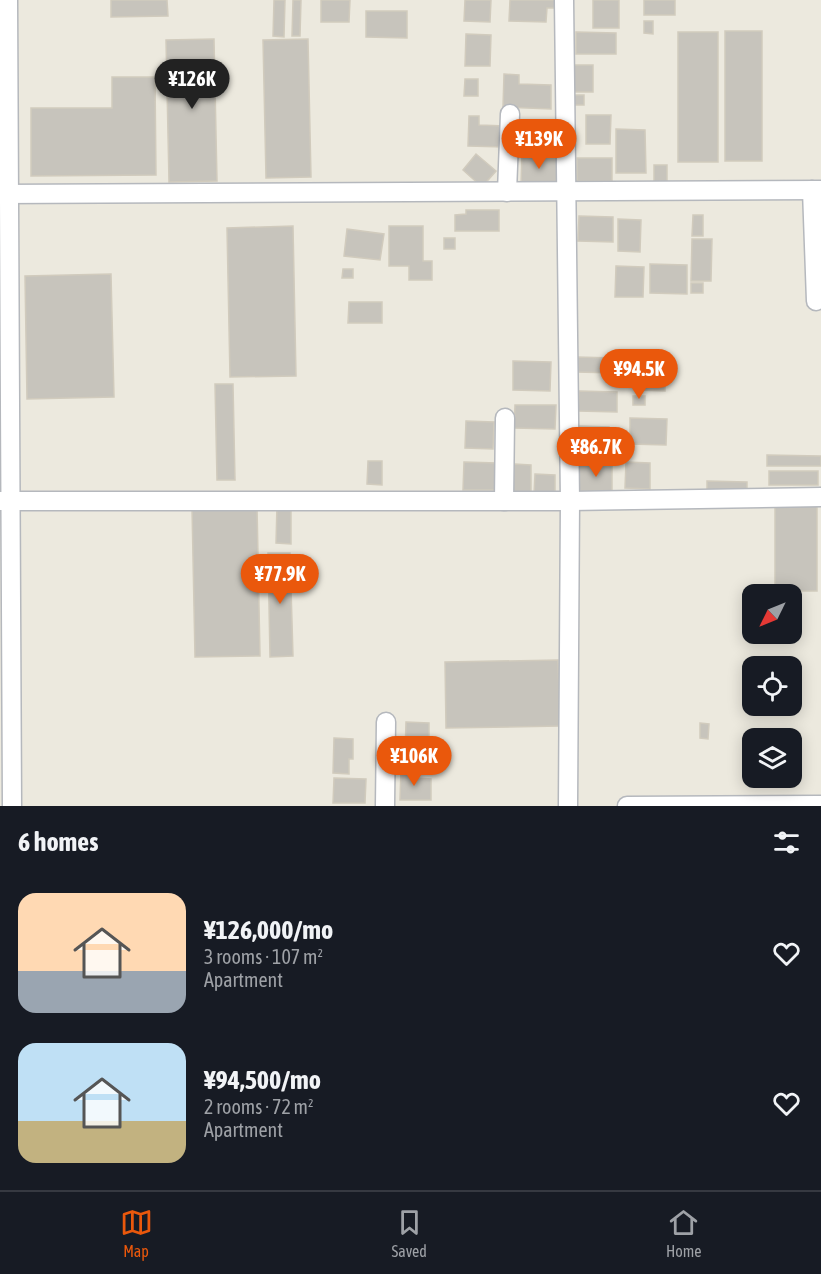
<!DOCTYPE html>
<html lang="en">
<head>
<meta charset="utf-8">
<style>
  body { margin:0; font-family:"Asap Condensed",sans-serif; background:#20242c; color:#f1f3f6; height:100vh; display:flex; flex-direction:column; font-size:22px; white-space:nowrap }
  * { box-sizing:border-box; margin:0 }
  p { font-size:20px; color:#9ea1a6 }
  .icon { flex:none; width:33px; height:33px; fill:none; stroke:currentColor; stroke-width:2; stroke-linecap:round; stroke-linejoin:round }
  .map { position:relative; height:806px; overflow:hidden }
  .details { display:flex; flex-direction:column; background:#171b24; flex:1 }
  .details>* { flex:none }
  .needle { width:39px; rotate:227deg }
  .buttons { position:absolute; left:742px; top:584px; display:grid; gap:12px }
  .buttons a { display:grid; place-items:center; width:60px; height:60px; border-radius:12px; background:#171b24; box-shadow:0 3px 15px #0003; font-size:30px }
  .price { position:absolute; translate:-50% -51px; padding:0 14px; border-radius:21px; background:#ea580c; color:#fff; font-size:20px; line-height:39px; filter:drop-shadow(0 2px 3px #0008) }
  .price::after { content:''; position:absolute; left:50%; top:36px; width:18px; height:14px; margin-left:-9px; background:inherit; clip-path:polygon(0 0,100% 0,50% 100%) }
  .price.current { background:#222; color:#fff }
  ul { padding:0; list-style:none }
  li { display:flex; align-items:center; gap:18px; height:150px; padding:0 18px }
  li span { display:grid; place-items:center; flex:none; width:168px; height:120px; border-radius:18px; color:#555 }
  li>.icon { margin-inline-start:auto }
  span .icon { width:72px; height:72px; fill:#fffc; stroke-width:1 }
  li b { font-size:26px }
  h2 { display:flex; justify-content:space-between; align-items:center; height:72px; padding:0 18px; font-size:26px }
  .menu { display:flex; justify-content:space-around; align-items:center; height:84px; border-top:2px solid #363941; background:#171b24; font-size:16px; color:#9ea1a6 }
  .menu a { display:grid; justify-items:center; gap:3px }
  .menu .current { color:#ea580c }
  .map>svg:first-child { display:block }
</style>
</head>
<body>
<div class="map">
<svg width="821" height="806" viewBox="0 0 821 806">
  <rect width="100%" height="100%" fill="#ece9de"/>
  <!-- building -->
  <g fill="#c7c4bc" stroke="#d1cbbd" stroke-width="1.5">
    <path d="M111,0H167L168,16L111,17Z"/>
    <path d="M274,0H285L284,37L273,36Z"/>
    <path d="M293,0H301L300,36H292Z"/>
    <path d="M321,0H350L349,22H321Z"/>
    <path d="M465,0H491L490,22L464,21Z"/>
    <path d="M510,0H556V8H547L546,22L509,21Z"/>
    <rect x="593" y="0" width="26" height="28"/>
    <rect x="644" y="0" width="31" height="15"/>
    <path d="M366,11H407V38L366,37Z"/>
    <path d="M644,21H653V34L644,33Z"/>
    <rect x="725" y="31" width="37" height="130"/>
    <path d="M576,32L616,33V54H576Z"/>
    <rect x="678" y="32" width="40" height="130"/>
    <path d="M466,34L491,35L490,66H465Z"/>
    <path d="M214,39L217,181L169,182L166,40Z"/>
    <path d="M308,39L311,177L266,178L263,40Z"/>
    <rect x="572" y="65" width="21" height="27"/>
    <path d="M504,74L519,75V84L551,85V109L503,107Z"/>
    <path d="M112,77H155L156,175L31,176V108H112Z"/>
    <path d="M465,79H478V96H464Z"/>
    <rect x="571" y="95" width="13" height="10"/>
    <path d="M586,115H611L610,144H586Z"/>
    <path d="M469,116H479V125L505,126L504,147L468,146Z"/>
    <path d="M516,122L546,124L545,147L516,146Z"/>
    <path d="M616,129L645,130L646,173H616Z"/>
    <path d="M522,151H537V158L558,159L557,187L521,185Z"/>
    <path d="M476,154L496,171L482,187L463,170Z"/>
    <rect x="577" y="158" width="35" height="23"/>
    <path d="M654,165H667V185L654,184Z"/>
    <path d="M466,210H499V231H455V215L466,214Z"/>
    <path d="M693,215H703V236H692Z"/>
    <path d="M579,216L613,217V242L578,241Z"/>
    <path d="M618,219L641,220L640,252L618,251Z"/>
    <path d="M293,226L296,376L230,377L227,228Z"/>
    <path d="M389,226H423V261H432V280H409V266H389Z"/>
    <path d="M347,229L384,234L380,260L344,256Z"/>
    <rect x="444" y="238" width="11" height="11"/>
    <path d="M692,239H712L711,281H691Z"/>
    <path d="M650,264L687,265V294L650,293Z"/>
    <path d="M616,266L644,267L643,297H615Z"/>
    <path d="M343,269H353V278H342Z"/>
    <path d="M111,274L114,397L27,399L25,276Z"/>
    <rect x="691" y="283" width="12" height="10"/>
    <path d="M349,302H382V323H348Z"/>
    <path d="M576,357L615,358V373L576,372Z"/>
    <path d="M629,358H665V391L637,390V377H629Z"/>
    <path d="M513,361L551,362L550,391L513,390Z"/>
    <path d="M215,384H233L235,480H217Z"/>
    <path d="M579,391L617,392V412L578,411Z"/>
    <rect x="633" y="396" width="12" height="9"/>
    <path d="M515,405H556L555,429L514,428Z"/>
    <path d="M630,418L667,419L666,445L630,444Z"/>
    <path d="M466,421L494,422L493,449L465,448Z"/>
    <path d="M579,426L609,427L608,436H621V450L579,449Z"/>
    <path d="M767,455L821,456V466H767Z"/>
    <path d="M368,461H382V485L367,484Z"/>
    <path d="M464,462L497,463V490H463Z"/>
    <path d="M626,462L650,463V489L625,488Z"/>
    <path d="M514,464L531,465V494H513Z"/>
    <path d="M579,465L612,466V492L579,491Z"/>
    <rect x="769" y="471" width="49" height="14"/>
    <path d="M535,474L555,475V495L534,494Z"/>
    <path d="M707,481L747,482V491L707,490Z"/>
    <path d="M277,505H291V544L276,543Z"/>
    <rect x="775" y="505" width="42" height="86"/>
    <path d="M257,506L260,656L195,657L192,508Z"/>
    <path d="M268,553H290L293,656L270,657Z"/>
    <path d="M558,660L560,726L446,728L445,662Z"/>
    <path d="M406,722L429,723V763H411L410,755H405Z"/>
    <path d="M700,723L709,724L708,739L700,738Z"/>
    <path d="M334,738L353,739V759H349V774L333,773Z"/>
    <path d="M393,748L402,749V763H393Z"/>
    <path d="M401,769H415V778L431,779V800H400Z"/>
    <path d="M334,778L366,779L365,803H333Z"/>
  </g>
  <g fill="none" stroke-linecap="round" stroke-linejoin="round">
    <defs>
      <g id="minor">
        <path d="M8,0L12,806"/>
        <path d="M564,0L570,501L568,806"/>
        <path d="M812,190L816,301"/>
        <path d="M507,192L510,114"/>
        <path d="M0,194L821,190"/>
        <path d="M0,501H570L821,497"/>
        <path d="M504,501L505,418"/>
        <path d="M385,806L386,722"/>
        <path d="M627,806L821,805"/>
      </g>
    </defs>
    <!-- minor casing -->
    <use href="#minor" stroke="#b5b8bd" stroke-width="21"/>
    <!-- minor -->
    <use href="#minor" stroke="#fff" stroke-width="18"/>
  </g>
</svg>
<div class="buttons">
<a><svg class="needle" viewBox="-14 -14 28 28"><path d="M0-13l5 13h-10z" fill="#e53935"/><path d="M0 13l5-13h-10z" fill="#9ea1a6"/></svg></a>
<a><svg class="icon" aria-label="locate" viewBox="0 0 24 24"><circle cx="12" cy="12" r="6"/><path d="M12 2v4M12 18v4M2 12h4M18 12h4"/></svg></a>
<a><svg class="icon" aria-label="layers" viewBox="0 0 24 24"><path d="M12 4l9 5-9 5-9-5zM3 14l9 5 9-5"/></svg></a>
</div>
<b class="price current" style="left:192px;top:110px">¥126K</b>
<b class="price" style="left:539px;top:170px">¥139K</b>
<b class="price" style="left:639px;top:400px">¥94.5K</b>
<b class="price" style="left:596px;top:478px">¥86.7K</b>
<b class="price" style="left:280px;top:605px">¥77.9K</b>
<b class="price" style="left:414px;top:787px">¥106K</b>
</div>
<section class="details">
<h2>6 homes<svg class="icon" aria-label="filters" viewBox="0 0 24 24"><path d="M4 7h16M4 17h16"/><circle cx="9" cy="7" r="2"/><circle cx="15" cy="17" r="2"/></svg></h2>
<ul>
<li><span style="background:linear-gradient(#ffd9b3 65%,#9aa5b1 0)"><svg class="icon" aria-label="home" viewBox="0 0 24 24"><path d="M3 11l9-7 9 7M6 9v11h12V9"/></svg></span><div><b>¥126,000/mo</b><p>3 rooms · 107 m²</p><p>Apartment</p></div><svg class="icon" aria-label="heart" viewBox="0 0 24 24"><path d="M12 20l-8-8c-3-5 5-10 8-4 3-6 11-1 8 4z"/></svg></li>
<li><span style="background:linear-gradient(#bfe0f5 65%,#c2b280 0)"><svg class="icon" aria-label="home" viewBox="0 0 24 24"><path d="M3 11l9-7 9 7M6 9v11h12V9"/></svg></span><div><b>¥94,500/mo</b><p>2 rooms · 72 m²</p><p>Apartment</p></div><svg class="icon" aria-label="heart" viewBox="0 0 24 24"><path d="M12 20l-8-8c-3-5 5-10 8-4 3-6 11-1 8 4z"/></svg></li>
</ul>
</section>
<nav class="menu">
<a class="current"><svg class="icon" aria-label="map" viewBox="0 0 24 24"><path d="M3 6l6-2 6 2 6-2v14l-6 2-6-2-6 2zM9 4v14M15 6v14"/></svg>Map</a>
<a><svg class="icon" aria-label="saved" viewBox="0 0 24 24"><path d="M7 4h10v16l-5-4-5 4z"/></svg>Saved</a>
<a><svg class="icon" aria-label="home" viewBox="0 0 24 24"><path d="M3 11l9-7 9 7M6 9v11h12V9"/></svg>Home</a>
</nav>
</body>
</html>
